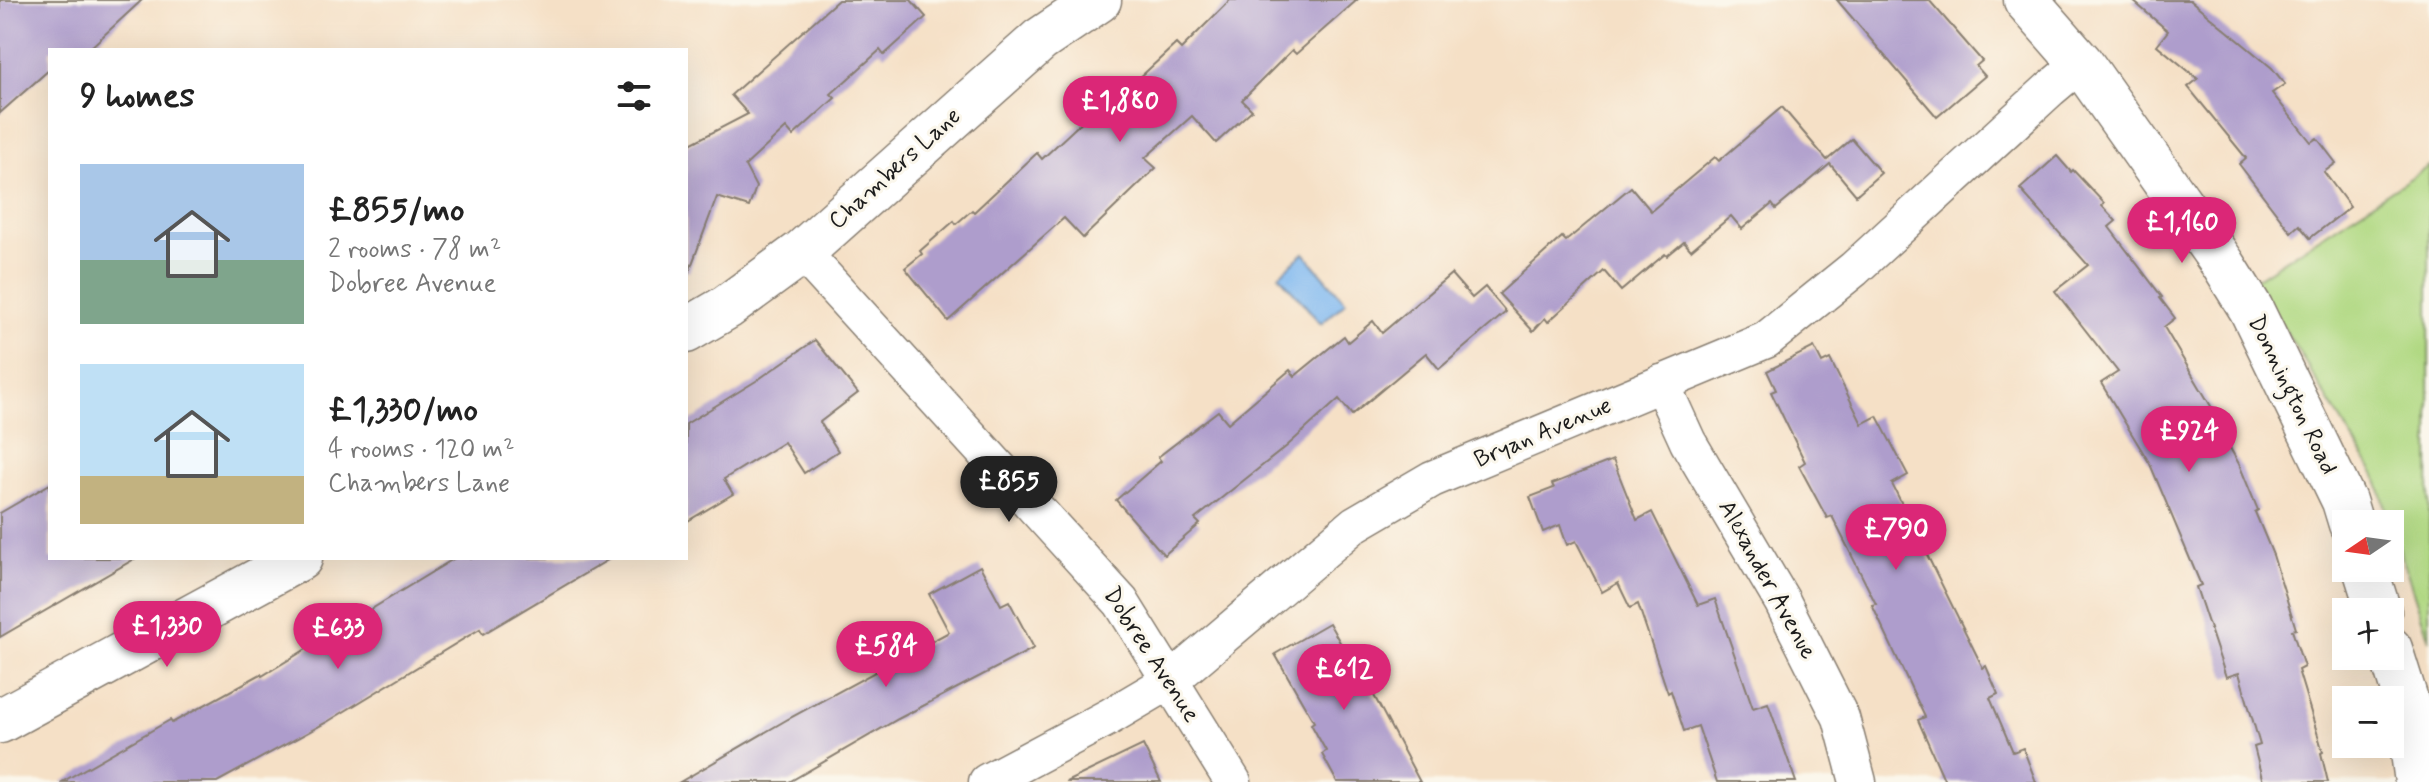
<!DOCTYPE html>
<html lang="en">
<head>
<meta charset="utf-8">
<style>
  body { margin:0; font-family:Mynerve,sans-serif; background:#f6f6f6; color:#222; height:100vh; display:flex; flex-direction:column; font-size:30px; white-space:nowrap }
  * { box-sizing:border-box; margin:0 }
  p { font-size:26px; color:#767676 }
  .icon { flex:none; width:44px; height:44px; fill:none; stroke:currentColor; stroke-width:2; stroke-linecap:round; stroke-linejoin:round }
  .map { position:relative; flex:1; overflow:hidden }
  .side { position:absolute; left:48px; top:48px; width:640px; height:512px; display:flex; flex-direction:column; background:#fff; border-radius:0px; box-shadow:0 8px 32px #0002 }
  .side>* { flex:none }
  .needle { width:52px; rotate:257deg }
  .tools { position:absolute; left:2332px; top:510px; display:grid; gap:16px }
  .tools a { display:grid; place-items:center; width:72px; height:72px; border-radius:0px; background:#fff; box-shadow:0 8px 32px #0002; font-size:40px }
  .price { position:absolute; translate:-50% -68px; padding:0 18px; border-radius:28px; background:#db2777; color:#fff; font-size:26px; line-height:52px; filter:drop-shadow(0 2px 4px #0008) }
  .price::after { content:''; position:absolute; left:50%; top:48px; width:24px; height:18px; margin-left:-12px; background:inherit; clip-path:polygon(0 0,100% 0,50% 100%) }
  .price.on { background:#222; color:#fff }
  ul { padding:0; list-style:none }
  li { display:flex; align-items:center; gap:24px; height:200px; padding:0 32px }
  li span { display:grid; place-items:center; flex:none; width:224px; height:160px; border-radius:0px; color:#555 }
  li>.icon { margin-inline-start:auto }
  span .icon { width:96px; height:96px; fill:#fffc; stroke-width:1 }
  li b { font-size:34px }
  h2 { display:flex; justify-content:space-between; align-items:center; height:96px; padding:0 32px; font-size:34px }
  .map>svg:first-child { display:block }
</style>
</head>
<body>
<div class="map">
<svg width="2429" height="782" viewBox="0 0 2429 782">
  <rect width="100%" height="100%" fill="#fbf7ec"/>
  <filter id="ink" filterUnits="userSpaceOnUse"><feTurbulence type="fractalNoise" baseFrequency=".0125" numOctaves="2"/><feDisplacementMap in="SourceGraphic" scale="16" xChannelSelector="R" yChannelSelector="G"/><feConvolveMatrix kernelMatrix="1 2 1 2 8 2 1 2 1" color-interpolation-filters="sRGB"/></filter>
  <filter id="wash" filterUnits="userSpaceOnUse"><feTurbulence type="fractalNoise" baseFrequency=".006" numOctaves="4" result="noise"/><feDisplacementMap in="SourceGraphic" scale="32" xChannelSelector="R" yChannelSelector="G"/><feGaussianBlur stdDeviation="1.8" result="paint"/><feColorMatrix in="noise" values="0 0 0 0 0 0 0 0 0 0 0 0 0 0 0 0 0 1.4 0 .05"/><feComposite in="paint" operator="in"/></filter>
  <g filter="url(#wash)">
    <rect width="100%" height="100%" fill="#f5e0c6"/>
    <!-- green -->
    <path fill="#b1d983" stroke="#667a50" stroke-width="2" d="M2429,166V640L2376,477L2254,280Z"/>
    <!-- water -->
    <path fill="#7fb8f0" stroke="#4e6a86" stroke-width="2" d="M1304,253L1346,302L1321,324L1279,275Z"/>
    <g id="blocks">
      <!-- building -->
      <g fill="#ae9dcc">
        <path d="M0,0H142L88,50H50V69L0,113Z"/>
        <path d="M838,0H911L926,17L884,55L880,50L831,94L835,98L793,136L786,128L745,166L756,187L749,207L717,197L689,272L686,271V146L748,114L731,95Z"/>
        <path d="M1230,0H1357L1296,54L1292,50L1242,100L1252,110L1216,143L1192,116L1145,158L1156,168L1083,238L1064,218L948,321L905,268L922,254L920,251L954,221L956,224L972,210L974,212L1037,153L1042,159L1117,89L1122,94L1176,44L1181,49Z"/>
        <path d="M1837,0H1929L1982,61L1976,66L1985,76L1937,117Z"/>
        <path d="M2132,0H2190L2272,68L2285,84L2272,93L2311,142L2317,138L2336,163L2324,172L2350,207L2310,238L2299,225L2291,232L2239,164L2246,158L2188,87L2198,79L2157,45L2168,31Z"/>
        <path d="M1782,107L1827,160L1852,139L1881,173L1856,195L1830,164L1776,209L1772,204L1742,229L1731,216L1691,250L1684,242L1667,256L1665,254L1621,291L1604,271L1548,322L1545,318L1533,331L1499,294L1562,237L1566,241L1631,187L1651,211L1715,157L1719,161Z"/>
        <path d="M2057,156L2071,172L2073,170L2104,203L2102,206L2116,221L2109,227L2162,297L2160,298L2175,318L2164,327L2215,413L2225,439L2239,464L2258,510L2255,512L2273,555L2296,629L2292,630L2304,667L2298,670L2323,752L2321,753L2328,782H2263L2254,747L2260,745L2239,673L2226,677L2196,587L2201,585L2150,464L2101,383L2118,372L2055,291L2088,265L2020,189Z"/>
        <path d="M1451,274L1472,298L1485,287L1506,312L1439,369L1426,353L1352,415L1339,399L1287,446L1195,519L1200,524L1164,555L1116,500L1161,461L1158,457L1218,411L1228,423L1290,370L1295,376L1344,336L1348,342L1373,321L1382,333Z"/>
        <path d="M815,340L858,393L820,422L838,451L804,473L784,442L724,479L733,494L686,522V424L756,381Z"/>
        <path d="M1814,347L1822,363L1830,359L1862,424L1877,416L1908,475L1892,484L1983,668L1986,666L1998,694L1990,698L2013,752L2023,748L2036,782H1942L1944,779L1918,720L1925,717L1872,605L1876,604L1832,516L1827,518L1799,466L1805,462L1771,392L1776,390L1767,371Z"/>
        <path d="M1613,460L1637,520L1652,512L1698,605L1715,599L1753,708L1768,703L1796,782H1717L1698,726L1684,731L1671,691L1668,693L1638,604L1630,608L1618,583L1602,592L1576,541L1567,545L1560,525L1543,532L1530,497L1554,488L1552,484Z"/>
        <path d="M50,484V558H136L0,637V513Z"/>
        <path d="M455,558H611L483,634L480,629L327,722L217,782H62L170,720L172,723L261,674L262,676Z"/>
        <path d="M980,566L1001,605L1009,601L1034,648L898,719L789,782H680L788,719L949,632L929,594Z"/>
        <path d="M1329,623L1368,692L1371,690L1420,782H1337L1322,754L1326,751L1311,724L1314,722L1275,654Z"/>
        <path d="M1143,745L1161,782H1066Z"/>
      </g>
    </g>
  </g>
  <g filter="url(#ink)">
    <use href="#blocks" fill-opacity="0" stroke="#887e71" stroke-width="2"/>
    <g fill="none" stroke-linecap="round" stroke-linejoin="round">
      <defs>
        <g id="minor">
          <path d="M802,252L1121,602L1233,782"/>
          <path d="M1661,383L1688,442L1782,601L1841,718L1858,782"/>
          <path d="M987,782L1109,717L1170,681L1355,524L1432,479L1766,340L1854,269L2050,89L2081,63"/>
        </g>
        <g id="tertiary">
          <path d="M2026,0L2081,63L2223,264L2251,309L2344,501L2351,524"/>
          <path d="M686,331L727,307L802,252L1040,40L1099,0"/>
          <path d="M2365,568L2379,612"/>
          <path d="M2390,649L2406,700L2417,782"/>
          <path d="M0,721L300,558"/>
        </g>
      </defs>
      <!-- minor casing -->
      <use href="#minor" stroke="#887e71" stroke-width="39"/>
      <!-- tertiary casing -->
      <use href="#tertiary" stroke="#887e71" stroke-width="47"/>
      <!-- minor -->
      <use href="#minor" stroke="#fff" stroke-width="36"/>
      <!-- tertiary -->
      <use href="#tertiary" stroke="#fff" stroke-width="44"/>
    </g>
  </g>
  <g text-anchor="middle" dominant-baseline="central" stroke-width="6" stroke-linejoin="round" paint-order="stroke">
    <!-- street labels -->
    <g font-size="24" fill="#1c1c1c" stroke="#fbf7ec">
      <text transform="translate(895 169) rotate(-42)">Chambers Lane</text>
      <text transform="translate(2292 395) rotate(64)">Donnington Road</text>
      <text transform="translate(1543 433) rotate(-23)">Bryan Avenue</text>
      <text transform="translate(1767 580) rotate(61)">Alexander Avenue</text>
      <text transform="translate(1151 655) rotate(57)">Dobree Avenue</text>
    </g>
  </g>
</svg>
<div class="tools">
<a><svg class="needle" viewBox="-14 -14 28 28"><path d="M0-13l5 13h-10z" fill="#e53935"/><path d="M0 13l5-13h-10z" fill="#767676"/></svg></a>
<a>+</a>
<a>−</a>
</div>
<b class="price" style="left:1120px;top:144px">£1,880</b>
<b class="price" style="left:2182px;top:265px">£1,160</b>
<b class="price" style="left:2189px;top:474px">£924</b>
<b class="price on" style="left:1009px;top:524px">£855</b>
<b class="price" style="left:1896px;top:572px">£790</b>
<b class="price" style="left:167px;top:669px">£1,330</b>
<b class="price" style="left:338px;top:671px">£633</b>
<b class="price" style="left:886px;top:689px">£584</b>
<b class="price" style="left:1344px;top:712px">£612</b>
<section class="side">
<h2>9 homes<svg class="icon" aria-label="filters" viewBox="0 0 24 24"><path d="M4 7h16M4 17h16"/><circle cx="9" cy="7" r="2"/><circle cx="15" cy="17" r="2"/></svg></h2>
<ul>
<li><span style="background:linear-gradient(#a9c7e8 60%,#7fa58c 0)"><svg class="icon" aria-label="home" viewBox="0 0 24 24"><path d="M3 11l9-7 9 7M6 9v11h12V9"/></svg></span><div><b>£855/mo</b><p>2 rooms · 78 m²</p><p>Dobree Avenue</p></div></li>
<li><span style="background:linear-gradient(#bfe0f5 70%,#c2b280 0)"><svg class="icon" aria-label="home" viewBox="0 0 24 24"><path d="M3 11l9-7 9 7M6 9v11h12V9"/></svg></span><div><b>£1,330/mo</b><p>4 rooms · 120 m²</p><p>Chambers Lane</p></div></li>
</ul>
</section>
</div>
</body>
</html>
